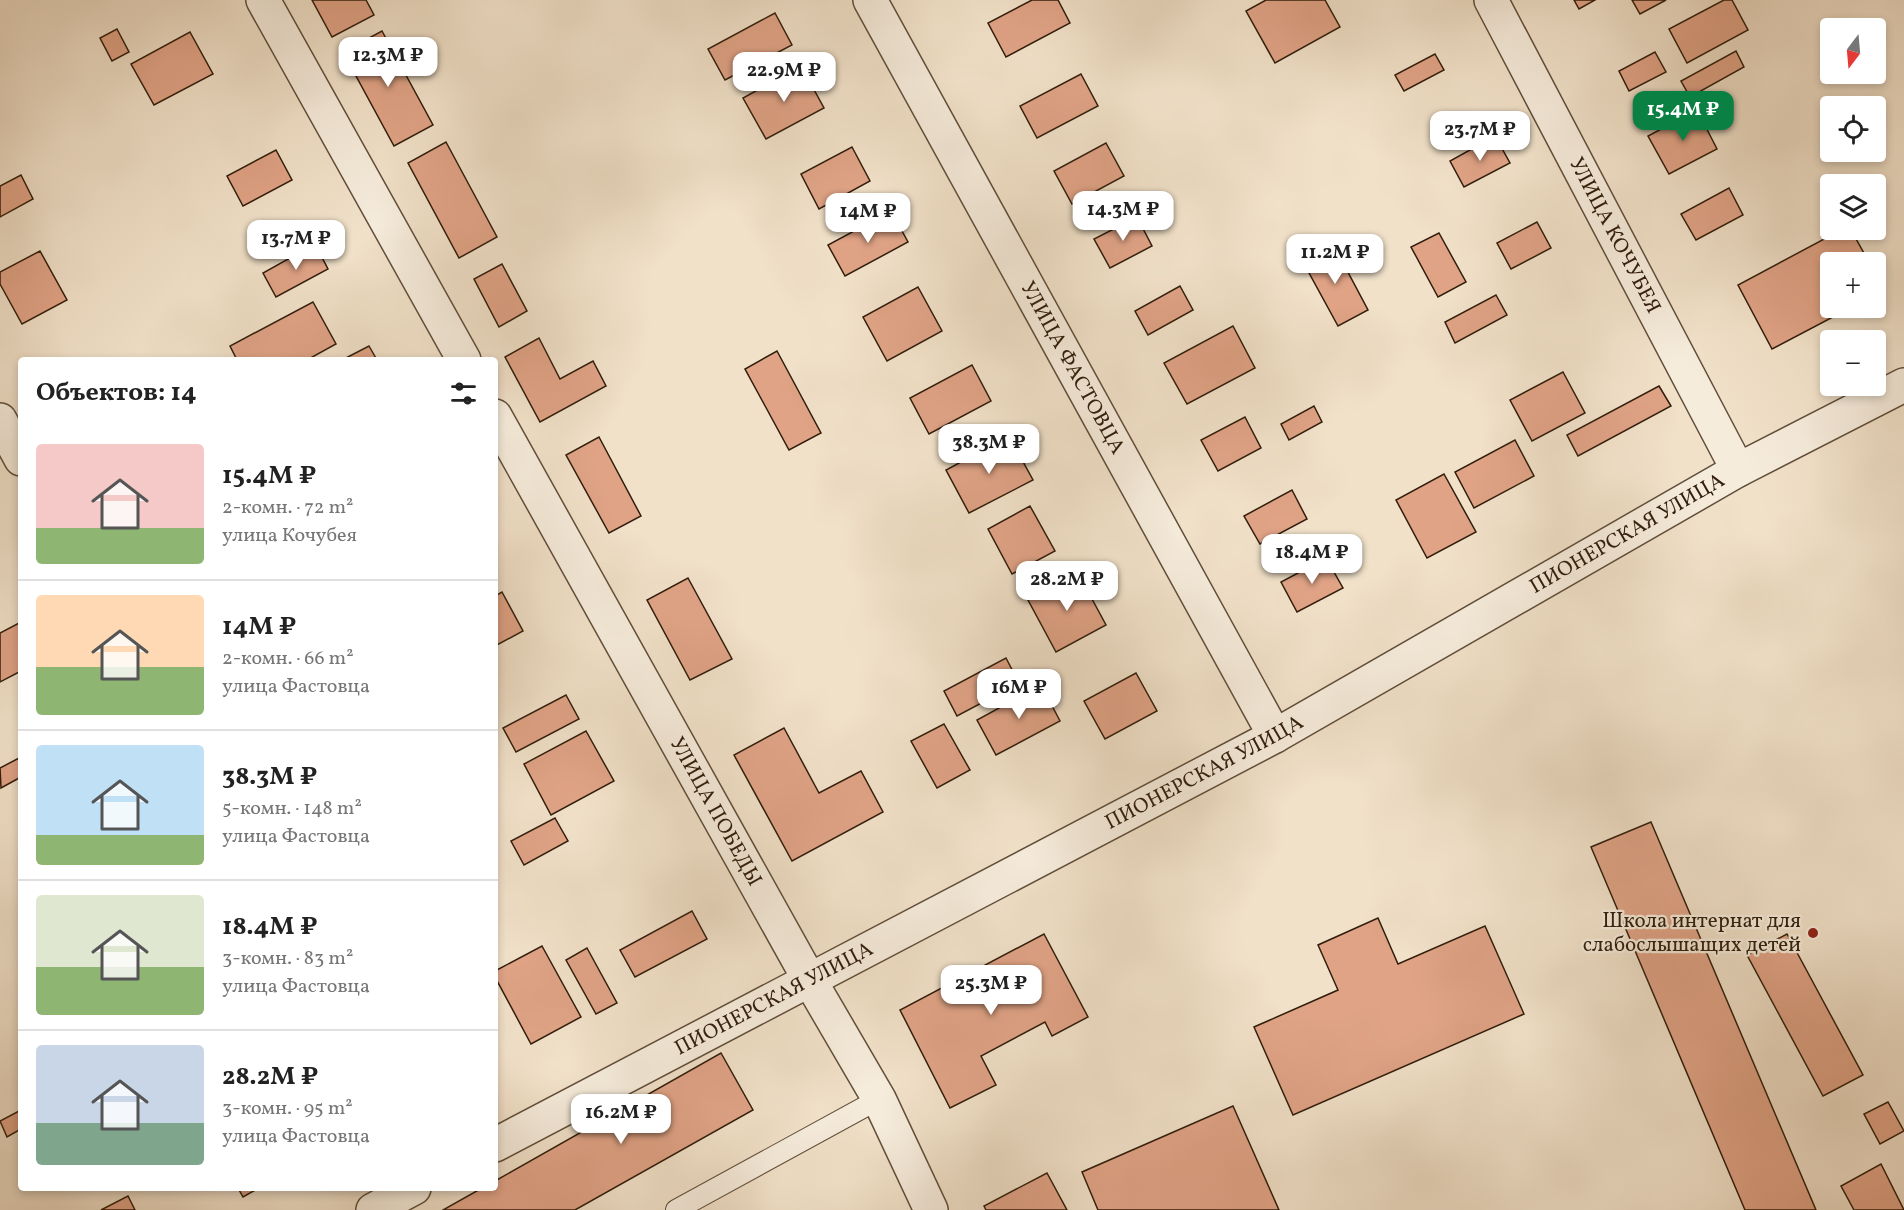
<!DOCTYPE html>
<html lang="ru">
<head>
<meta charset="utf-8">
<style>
  body { margin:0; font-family:Vollkorn,serif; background:#f2f2f2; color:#222; height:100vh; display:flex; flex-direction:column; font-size:22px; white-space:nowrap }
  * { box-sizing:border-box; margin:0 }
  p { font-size:20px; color:#767676 }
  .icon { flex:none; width:33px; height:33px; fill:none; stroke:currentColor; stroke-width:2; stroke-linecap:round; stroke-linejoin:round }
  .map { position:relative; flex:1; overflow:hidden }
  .drawer { position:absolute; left:18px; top:357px; width:480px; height:834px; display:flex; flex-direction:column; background:#fff; border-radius:6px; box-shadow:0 3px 9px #0003 }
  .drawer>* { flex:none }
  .needle { width:39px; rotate:196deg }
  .buttons { position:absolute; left:1820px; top:18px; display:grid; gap:12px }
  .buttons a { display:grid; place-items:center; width:66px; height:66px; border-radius:6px; background:#fff; box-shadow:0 3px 9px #0003; font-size:30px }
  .price { position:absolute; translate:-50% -51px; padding:0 14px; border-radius:12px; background:#fff; color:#222; font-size:20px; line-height:39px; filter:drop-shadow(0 2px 3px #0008) }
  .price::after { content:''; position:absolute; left:50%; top:36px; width:18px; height:14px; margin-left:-9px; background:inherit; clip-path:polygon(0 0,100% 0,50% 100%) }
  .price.current { background:#0b8043; color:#fff }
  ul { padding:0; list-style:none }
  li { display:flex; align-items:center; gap:18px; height:150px; padding:0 18px }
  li+li { border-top:2px solid #e0e0e0 }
  li span { display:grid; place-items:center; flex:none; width:168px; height:120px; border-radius:6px; color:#555 }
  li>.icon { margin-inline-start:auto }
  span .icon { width:72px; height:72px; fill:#fffc; stroke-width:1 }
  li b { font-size:26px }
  h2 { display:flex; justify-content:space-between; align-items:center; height:72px; padding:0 18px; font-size:26px }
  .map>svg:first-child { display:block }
</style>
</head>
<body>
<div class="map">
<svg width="1904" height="1210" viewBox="0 0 1904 1210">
  <rect width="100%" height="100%" fill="#f1e1c9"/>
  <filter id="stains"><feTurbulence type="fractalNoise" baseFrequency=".00333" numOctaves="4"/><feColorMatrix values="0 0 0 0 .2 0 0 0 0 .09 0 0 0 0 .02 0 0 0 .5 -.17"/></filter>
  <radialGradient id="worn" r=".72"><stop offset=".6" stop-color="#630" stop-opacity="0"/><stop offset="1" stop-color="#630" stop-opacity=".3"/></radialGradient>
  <!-- building -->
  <g fill="#e0a386" stroke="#301d0b" stroke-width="1.5">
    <path d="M312,0H366L374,15L332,37Z"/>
    <path d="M1032,0H1058L1070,23L1006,57L988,23Z"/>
    <path d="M1266,0H1325L1340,27L1275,63L1246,11Z"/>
    <path d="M1574,0H1595L1579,9Z"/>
    <path d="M1632,0H1666L1640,14Z"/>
    <path d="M1724,0H1732L1748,30L1687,63L1669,29Z"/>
    <path d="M775,13L792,45L725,80L708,49Z"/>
    <path d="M117,29L129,52L112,61L100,38Z"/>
    <path d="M382,31L433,125L394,146L343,52Z"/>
    <path d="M190,32L213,74L154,105L131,64Z"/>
    <path d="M1736,51L1744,67L1690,97L1681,81Z"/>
    <path d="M1655,52L1666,72L1629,91L1619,71Z"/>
    <path d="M1435,54L1444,70L1404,91L1395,75Z"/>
    <path d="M801,66L824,108L766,139L743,98Z"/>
    <path d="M1081,74L1098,106L1037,138L1020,106Z"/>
    <path d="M1697,110L1717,149L1669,174L1648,136Z"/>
    <path d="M1495,136L1510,163L1464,187L1450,161Z"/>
    <path d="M446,142L497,237L459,258L408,163Z"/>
    <path d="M1106,143L1124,176L1072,204L1054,171Z"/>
    <path d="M852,147L870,181L819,209L801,174Z"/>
    <path d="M276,150L292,180L243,206L227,176Z"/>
    <path d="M21,175L33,199L0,217V186Z"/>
    <path d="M1729,188L1743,215L1696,240L1681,214Z"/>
    <path d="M891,211L908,242L845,276L828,245Z"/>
    <path d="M1137,217L1152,246L1110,268L1094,239Z"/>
    <path d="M1537,222L1551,248L1511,269L1497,243Z"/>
    <path d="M1841,230H1851L1869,262H1830V308H1850L1772,349L1738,285Z"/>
    <path d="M1439,233L1466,282L1438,297L1411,247Z"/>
    <path d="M315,244L328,269L276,297L263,273Z"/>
    <path d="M1333,244L1368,310L1338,326L1302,260Z"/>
    <path d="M40,251L67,300L22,324L0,284V272Z"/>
    <path d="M502,264L527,311L499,327L474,279Z"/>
    <path d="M1180,286L1193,310L1148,335L1135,311Z"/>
    <path d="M918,287L942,331L887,361L863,317Z"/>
    <path d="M1496,295L1507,315L1455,343L1445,322Z"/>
    <path d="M313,302L336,344L307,360H237L230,346Z"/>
    <path d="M1233,326L1255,368L1187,404L1164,363Z"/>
    <path d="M539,338L560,379L593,361L606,386L540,422L505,357Z"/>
    <path d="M369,346L377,360H342Z"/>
    <path d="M777,351L821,433L789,450L745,369Z"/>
    <path d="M972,365L991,401L929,434L910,398Z"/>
    <path d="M1563,372L1585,413L1532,441L1510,400Z"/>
    <path d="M1659,386L1671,406L1578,456L1567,435Z"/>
    <path d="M1314,406L1322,422L1289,440L1281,424Z"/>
    <path d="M1245,417L1261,448L1218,471L1201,440Z"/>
    <path d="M1009,436L1033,480L969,513L946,470Z"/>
    <path d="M599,437L641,516L609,533L566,455Z"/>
    <path d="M1515,440L1534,476L1474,508L1455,472Z"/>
    <path d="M1444,474L1476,532L1427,558L1396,500Z"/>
    <path d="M1292,490L1307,519L1260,544L1244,516Z"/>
    <path d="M1030,506L1055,551L1012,574L988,529Z"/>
    <path d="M1326,558L1343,588L1297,612L1281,582Z"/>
    <path d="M1078,573L1106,625L1056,652L1028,600Z"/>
    <path d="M688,578L732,659L690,680L647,600Z"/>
    <path d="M502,592L523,631L495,646V596Z"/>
    <path d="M21,622V671L0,682V633Z"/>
    <path d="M1006,658L1019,683L957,716L944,691Z"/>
    <path d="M1136,673L1157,711L1105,739L1084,701Z"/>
    <path d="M1041,685L1060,721L996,755L977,720Z"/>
    <path d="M566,695L579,719L516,752L503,728Z"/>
    <path d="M944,724L970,770L937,788L911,741Z"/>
    <path d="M784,728L819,793L861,771L883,812L792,861L734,755Z"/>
    <path d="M586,731L614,781L551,815L524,764Z"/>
    <path d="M21,757V777L1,788L0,768Z"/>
    <path d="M555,818L568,841L524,865L511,841Z"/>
    <path d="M1651,822L1816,1210H1745L1591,847Z"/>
    <path d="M692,911L707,939L635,977L620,950Z"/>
    <path d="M1378,918L1398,964L1485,926L1524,1014L1293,1115L1254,1027L1338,990L1318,945Z"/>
    <path d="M1044,934L1088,1017L1052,1036L1045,1022L981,1056L996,1085L950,1108L900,1010Z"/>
    <path d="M1787,934L1863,1075L1823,1096L1747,955Z"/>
    <path d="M542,946L581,1017L531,1044L495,977V971Z"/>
    <path d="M587,948L617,1003L596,1014L566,960Z"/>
    <path d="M721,1053L753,1110L575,1210H443L482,1188H495V1181Z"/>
    <path d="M1888,1102L1904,1131L1880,1144L1864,1114Z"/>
    <path d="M1233,1106L1279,1210H1098L1082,1172Z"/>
    <path d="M21,1110V1129L7,1137L0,1121Z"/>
    <path d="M1881,1164L1904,1210H1854L1841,1186Z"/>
    <path d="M1047,1173L1067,1210H986L984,1206Z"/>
    <path d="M238,1188H259L243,1197Z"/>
    <path d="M128,1196L135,1210H101Z"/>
  </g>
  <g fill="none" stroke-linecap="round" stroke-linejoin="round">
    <defs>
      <path id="lane" d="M676,1210L879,1099"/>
      <g id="street">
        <path d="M263,0L464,360"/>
        <path id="s1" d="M870,0L1275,736"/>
        <path id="s2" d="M1491,0L1738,470"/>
        <path id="s3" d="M495,416L809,979L879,1099L931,1210"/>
        <path d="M0,420L21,459"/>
        <path id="s4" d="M495,1145L1275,736L1738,470L1904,385"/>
        <path d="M373,1210L414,1188"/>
      </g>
    </defs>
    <!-- lane casing -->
    <use href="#lane" stroke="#604e3a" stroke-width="22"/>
    <!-- street casing -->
    <use href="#street" stroke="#604e3a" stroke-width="36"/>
    <!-- lane -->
    <use href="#lane" stroke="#f6ecdc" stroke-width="20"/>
    <!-- street -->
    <use href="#street" stroke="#f6ecdc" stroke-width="33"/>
  </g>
  <!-- markers -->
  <circle fill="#8f2418" stroke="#f6ecdc" stroke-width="2" cx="1813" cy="933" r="6"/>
  <g text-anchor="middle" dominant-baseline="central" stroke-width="4.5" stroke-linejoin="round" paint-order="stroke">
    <!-- street labels -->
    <g font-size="21" fill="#301d0b" stroke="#f6ecdc">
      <text stroke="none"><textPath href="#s2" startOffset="266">УЛИЦА КОЧУБЕЯ</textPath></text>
      <text stroke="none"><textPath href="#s1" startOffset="420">УЛИЦА ФАСТОВЦА</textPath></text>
      <text stroke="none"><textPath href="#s4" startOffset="1287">ПИОНЕРСКАЯ УЛИЦА</textPath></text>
      <text stroke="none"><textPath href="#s4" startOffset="801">ПИОНЕРСКАЯ УЛИЦА</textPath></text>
      <text stroke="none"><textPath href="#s3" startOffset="453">УЛИЦА ПОБЕДЫ</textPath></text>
      <text stroke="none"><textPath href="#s4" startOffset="315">ПИОНЕРСКАЯ УЛИЦА</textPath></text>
    </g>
    <!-- poi labels -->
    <g font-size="21" fill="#301d0b" stroke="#f6ecdc" text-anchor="end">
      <text x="1801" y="921">Школа интернат для<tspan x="1801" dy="24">слабослышащих детей</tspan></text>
    </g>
  </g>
  <rect width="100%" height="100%" filter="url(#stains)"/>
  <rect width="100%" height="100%" fill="url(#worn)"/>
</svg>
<div class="buttons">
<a><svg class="needle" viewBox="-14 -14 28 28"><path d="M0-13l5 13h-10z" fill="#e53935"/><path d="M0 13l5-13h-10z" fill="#767676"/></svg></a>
<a><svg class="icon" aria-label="locate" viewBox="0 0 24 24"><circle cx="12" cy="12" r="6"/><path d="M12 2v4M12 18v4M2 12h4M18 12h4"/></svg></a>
<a><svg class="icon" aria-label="layers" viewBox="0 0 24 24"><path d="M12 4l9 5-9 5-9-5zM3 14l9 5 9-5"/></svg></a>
<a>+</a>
<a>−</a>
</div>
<b class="price" style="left:388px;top:88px">12.3M ₽</b>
<b class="price" style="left:784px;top:103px">22.9M ₽</b>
<b class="price current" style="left:1683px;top:142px">15.4M ₽</b>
<b class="price" style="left:1480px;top:162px">23.7M ₽</b>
<b class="price" style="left:1123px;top:242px">14.3M ₽</b>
<b class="price" style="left:868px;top:244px">14M ₽</b>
<b class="price" style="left:296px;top:271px">13.7M ₽</b>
<b class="price" style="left:1335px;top:285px">11.2M ₽</b>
<b class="price" style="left:989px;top:475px">38.3M ₽</b>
<b class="price" style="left:1312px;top:585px">18.4M ₽</b>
<b class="price" style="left:1067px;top:612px">28.2M ₽</b>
<b class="price" style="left:1019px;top:720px">16M ₽</b>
<b class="price" style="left:991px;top:1016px">25.3M ₽</b>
<b class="price" style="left:621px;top:1145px">16.2M ₽</b>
<section class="drawer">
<h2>Объектов: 14<svg class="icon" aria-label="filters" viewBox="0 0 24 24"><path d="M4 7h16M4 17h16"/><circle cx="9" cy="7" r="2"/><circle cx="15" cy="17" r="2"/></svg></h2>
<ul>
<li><span style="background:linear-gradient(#f6c9c9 70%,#8fb573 0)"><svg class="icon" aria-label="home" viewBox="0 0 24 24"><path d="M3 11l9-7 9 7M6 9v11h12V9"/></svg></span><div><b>15.4M ₽</b><p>2-комн. · 72 m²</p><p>улица Кочубея</p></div></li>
<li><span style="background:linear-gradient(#ffd9b3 60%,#8fb573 0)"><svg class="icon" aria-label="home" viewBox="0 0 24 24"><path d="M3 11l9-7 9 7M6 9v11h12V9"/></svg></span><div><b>14M ₽</b><p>2-комн. · 66 m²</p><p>улица Фастовца</p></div></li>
<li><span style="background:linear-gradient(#bfe0f5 75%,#8fb573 0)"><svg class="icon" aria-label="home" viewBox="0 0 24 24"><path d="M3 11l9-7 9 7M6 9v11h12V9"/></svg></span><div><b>38.3M ₽</b><p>5-комн. · 148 m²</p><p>улица Фастовца</p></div></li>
<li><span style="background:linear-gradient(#dfe7d0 60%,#8fb573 0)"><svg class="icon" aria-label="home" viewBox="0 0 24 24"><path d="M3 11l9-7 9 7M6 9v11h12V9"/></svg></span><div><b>18.4M ₽</b><p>3-комн. · 83 m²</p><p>улица Фастовца</p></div></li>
<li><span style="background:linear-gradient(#c9d6e8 65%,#7fa58c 0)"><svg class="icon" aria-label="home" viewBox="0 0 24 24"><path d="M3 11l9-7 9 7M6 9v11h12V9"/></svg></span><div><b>28.2M ₽</b><p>3-комн. · 95 m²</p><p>улица Фастовца</p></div></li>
</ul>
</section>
</div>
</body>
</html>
